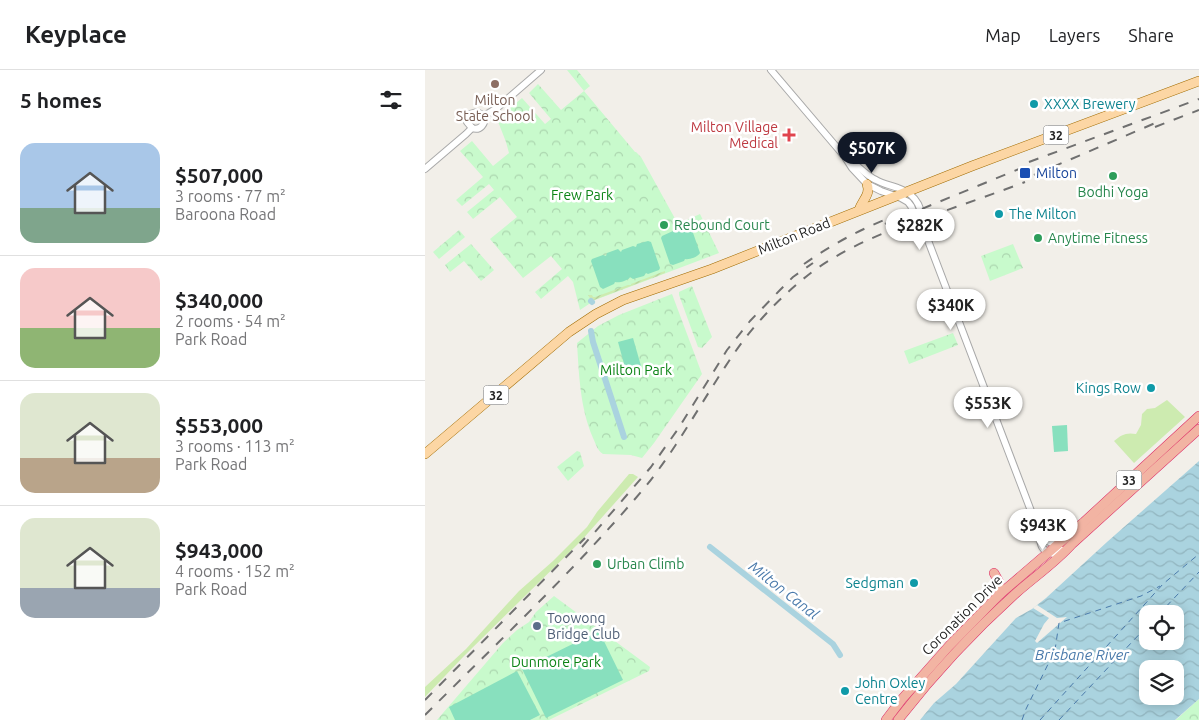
<!DOCTYPE html>
<html lang="en">
<head>
<meta charset="utf-8">
<style>
  body { margin:0; font-family:Ubuntu,sans-serif; background:#f2f2f2; color:#202124; height:100vh; display:flex; flex-direction:column; font-size:19px; white-space:nowrap }
  * { box-sizing:border-box; margin:0 }
  p { font-size:16px; color:#757577 }
  .icon { flex:none; width:28px; height:28px; fill:none; stroke:currentColor; stroke-width:2; stroke-linecap:round; stroke-linejoin:round }
  .map { position:relative; flex:1; overflow:hidden }
  .panel { display:flex; flex-direction:column; background:#fff; width:425px }
  .panel>* { flex:none }
  .controls { position:absolute; left:714px; top:535px; display:grid; gap:10px }
  .controls a { display:grid; place-items:center; width:45px; height:45px; border-radius:10px; background:#fff; box-shadow:0 2px 12px #0003; font-size:25px }
  .price { position:absolute; translate:-50% -42px; padding:0 11px; border-radius:18px; background:#fff; color:#222; font-size:16px; line-height:32px; filter:drop-shadow(0 1px 2px #0008) }
  .price::after { content:''; position:absolute; left:50%; top:30px; width:15px; height:11px; margin-left:-8px; background:inherit; clip-path:polygon(0 0,100% 0,50% 100%) }
  .price.on { background:#111827; color:#fff }
  ul { padding:0; list-style:none }
  li { display:flex; align-items:center; gap:15px; height:125px; padding:0 20px }
  li+li { border-top:1px solid #e0e0e0 }
  li span { display:grid; place-items:center; flex:none; width:140px; height:100px; border-radius:15px; color:#555 }
  li>.icon { margin-inline-start:auto }
  span .icon { width:60px; height:60px; fill:#fffc; stroke-width:1 }
  li b { font-size:21px }
  h2 { display:flex; justify-content:space-between; align-items:center; height:60px; padding:0 20px; font-size:21px }
  header { display:flex; align-items:center; gap:30px; box-sizing:border-box; height:70px; padding:0 25px; background:#fff; border-bottom:1px solid #e0e0e0 }
  header strong { font-size:24px }
  nav { display:flex; gap:28px; margin-inline-start:auto; font-size:18px }
  main { display:flex; flex:1; min-height:0 }
  .map>svg:first-child { display:block }
</style>
</head>
<body>
<header>
<strong>Keyplace</strong>
<nav><a>Map</a><a>Layers</a><a>Share</a></nav>
</header>
<main>
<section class="panel">
<h2>5 homes<svg class="icon" aria-label="filters" viewBox="0 0 24 24"><path d="M4 7h16M4 17h16"/><circle cx="9" cy="7" r="2"/><circle cx="15" cy="17" r="2"/></svg></h2>
<ul>
<li><span style="background:linear-gradient(#a9c7e8 65%,#7fa58c 0)"><svg class="icon" aria-label="home" viewBox="0 0 24 24"><path d="M3 11l9-7 9 7M6 9v11h12V9"/></svg></span><div><b>$507,000</b><p>3 rooms · 77 m²</p><p>Baroona Road</p></div></li>
<li><span style="background:linear-gradient(#f6c9c9 60%,#8fb573 0)"><svg class="icon" aria-label="home" viewBox="0 0 24 24"><path d="M3 11l9-7 9 7M6 9v11h12V9"/></svg></span><div><b>$340,000</b><p>2 rooms · 54 m²</p><p>Park Road</p></div></li>
<li><span style="background:linear-gradient(#dfe7d0 65%,#b9a48a 0)"><svg class="icon" aria-label="home" viewBox="0 0 24 24"><path d="M3 11l9-7 9 7M6 9v11h12V9"/></svg></span><div><b>$553,000</b><p>3 rooms · 113 m²</p><p>Park Road</p></div></li>
<li><span style="background:linear-gradient(#dfe7d0 70%,#9aa5b1 0)"><svg class="icon" aria-label="home" viewBox="0 0 24 24"><path d="M3 11l9-7 9 7M6 9v11h12V9"/></svg></span><div><b>$943,000</b><p>4 rooms · 152 m²</p><p>Park Road</p></div></li>
</ul>
</section>
<div class="map">
<svg width="774" height="650" viewBox="0 0 774 650">
  <defs>
    <pattern id="park-crowns" width="20" height="18" patternUnits="userSpaceOnUse" patternTransform="scale(1.25)"><rect width="20" height="18" fill="#c8facc"/><path d="M2 6a3 3 0 1 1 6 0M12 15a3 3 0 1 1 6 0" fill="none" stroke="#acd6af"/></pattern>
    <pattern id="garden-furrows" width="10" height="10" patternUnits="userSpaceOnUse" patternTransform="scale(1.25)"><rect width="10" height="10" fill="#cdebb0"/><path d="M-1 1l2-2M0 10L10 0M9 11l2-2" fill="none" stroke="#b0c997"/></pattern>
    <pattern id="water-waves" width="16" height="10" patternUnits="userSpaceOnUse" patternTransform="scale(1.25)"><rect width="16" height="10" fill="#aad3df"/><path d="M0 5q4-4 8 0t8 0" fill="none" stroke="#92b5bf"/></pattern>
  </defs>
  <rect width="100%" height="100%" fill="#f2efe9"/>
  <!-- grass -->
  <g fill="#cdebb0">
    <path d="M742,330L760,347L709,393L689,371C696,365 701,362 711,364L716,355L717,344L722,339L730,338Z"/>
    <path d="M204,404H208L213,407L155,472L39,586L0,627V617L41,579L94,521L128,491L162,457L172,442Z"/>
  </g>
  <!-- park -->
  <g fill="url(#park-crowns)">
    <path d="M142,0H152L165,16L159,21L210,82H211L216,87L253,154L275,144L294,183L170,230L155,240L148,212L143,206L116,229L110,222L137,199L126,186L98,208L65,169L92,147L75,127L48,149L42,142L69,120L64,114L37,136L31,130L58,107L35,81L47,71L68,96L84,83L81,72L72,49L97,28L120,54L126,49L104,23L113,14L136,40L159,21Z"/>
    <path d="M34,160L40,167L14,189L8,182Z"/>
    <path d="M46,174L69,200L56,211L39,191L25,202L20,195Z"/>
    <path d="M588,174L598,198L565,211L556,186Z"/>
    <path d="M267,216L287,267L277,278L273,277L254,225V222L256,221Z"/>
    <path d="M247,224L277,304L229,373L217,388L206,385L178,384C172,380 171,374 168,368C155,338 154,305 152,273L173,256L194,245Z"/>
    <path d="M528,263L533,275L484,294L479,281Z"/>
    <path d="M152,381L155,382L159,396L143,411L132,397Z"/>
    <path d="M129,526L225,597L224,601L124,650H12L78,573L92,560L104,552L111,542Z"/>
    <path d="M774,629V650H750L753,648Z"/>
  </g>
  <!-- garden -->
  <path fill="url(#garden-furrows)" d="M240,201V203L169,230H166L163,225H167L168,227H170L203,215H206V214Z"/>
  <!-- pitch -->
  <g fill="#88e0be">
    <path d="M263,156L266,157L275,183C273,187 264,190 260,189L259,191L248,195L245,194L236,168L237,166L248,161L250,162L252,160Z"/>
    <path d="M223,171L226,172L235,198L234,200L223,204L221,203L219,206L208,209L205,207C203,211 194,213 190,212L189,214L178,219L175,217L166,191L167,189L178,185L181,186L182,183L193,179L196,182L197,180L208,176L211,177L212,174Z"/>
    <path d="M208,268L216,296L201,301L193,272Z"/>
    <path d="M642,355L643,381L629,382L627,356Z"/>
    <path d="M174,561L198,610L121,648L97,599Z"/>
    <path d="M92,601L115,645L105,650H30L24,637Z"/>
  </g>
  <!-- water -->
  <path fill="url(#water-waves)" fill-rule="evenodd" d="M774,391V629L750,650H495L509,633L531,614L591,548L607,539L621,528L682,472ZM722,544H750V571H722ZM722,599H750V626H722Z"/>
  <!-- pier -->
  <path fill="#f2efe9" d="M612,535L632,548L642,547L612,573L610,571L619,554L624,548L608,538Z"/>
  <g fill="none" stroke-linecap="round" stroke-linejoin="round">
    <!-- canal -->
    <g stroke="#aad3df" stroke-width="6">
      <path d="M166,231L167,232"/>
      <path d="M166,261L168,272L199,367"/>
      <path d="M285,477L408,574L415,585"/>
    </g>
    <!-- ferry -->
    <g stroke="#4a7aab" stroke-width="1" stroke-dasharray="6 5" stroke-linecap="butt">
      <path d="M734,544L774,502"/>
      <path d="M597,650L601,639L630,580L634,553L716,526L735,516"/>
      <path d="M615,650L738,514L774,484"/>
      <path d="M634,650L722,556"/>
    </g>
    <defs>
      <g id="tertiary">
        <path d="M346,0L420,87L427,98L442,114L456,121L476,128L483,132L486,136L493,153L499,160L614,462C615,474 616,482 629,484L637,480"/>
        <path d="M59,46L72,38L116,0"/>
        <path d="M47,58L42,52L45,44L52,42L59,46"/>
        <path d="M47,58C55,61 61,54 59,46"/>
        <path d="M423,89C433,95 440,105 451,110C458,114 465,115 473,118C494,125 497,140 499,160"/>
        <path d="M0,99L41,64L47,58"/>
        <path d="M614,463C620,470 625,474 634,474"/>
      </g>
      <g id="primary">
        <path d="M434,140C437,130 446,125 442,114"/>
        <path d="M0,384L144,262L171,244L198,230L287,199L547,96L774,11"/>
      </g>
      <g id="trunk">
        <path d="M569,503L574,512L575,524"/>
        <path d="M461,650L477,629L524,576L575,524L659,452L774,346"/>
        <path d="M473,650C508,605 548,562 590,524C609,507 630,493 647,474L774,359"/>
      </g>
    </defs>
    <!-- tertiary casing -->
    <use href="#tertiary" stroke="#a9a9a9" stroke-width="8"/>
    <!-- primary casing -->
    <use href="#primary" stroke="#a06b00" stroke-width="10"/>
    <!-- trunk casing -->
    <use href="#trunk" stroke="#dc2a67" stroke-width="10"/>
    <!-- tertiary -->
    <use href="#tertiary" stroke="#fff" stroke-width="6"/>
    <!-- primary -->
    <use href="#primary" stroke="#fcd6a4" stroke-width="9"/>
    <!-- trunk -->
    <use href="#trunk" stroke="#f2b4a3" stroke-width="9"/>
    <!-- rail -->
    <g stroke="#707070" stroke-width="2" stroke-dasharray="10 10" stroke-linecap="butt">
      <path d="M730,57L774,40"/>
      <path d="M604,92L774,29"/>
      <path d="M609,105L735,51"/>
      <path d="M460,154L594,99"/>
      <path d="M379,194C406,175 434,160 464,148"/>
      <path d="M157,477L226,397L253,359L302,280L325,251L355,220L368,207L388,193"/>
      <path d="M0,630L160,468"/>
      <path d="M0,645C75,570 153,497 221,416C254,375 278,329 308,285C329,254 357,225 387,202C427,173 468,159 514,143C542,133 571,123 600,112"/>
    </g>
  </g>
  <!-- markers -->
  <circle fill="#8d6e63" stroke="#fff" stroke-width="2" cx="70" cy="14" r="5"/>
  <g fill="#0f9aa8" stroke="#fff" stroke-width="2">
    <circle cx="609" cy="34" r="5"/>
    <circle cx="574" cy="144" r="5"/>
    <circle cx="726" cy="318" r="5"/>
    <circle cx="489" cy="513" r="5"/>
    <circle cx="420" cy="621" r="5"/>
  </g>
  <path fill="#e0444e" stroke="#fff" stroke-width="2" d="M361.5 57.5h5v5h5v5h-5v5h-5v-5h-5v-5h5z"/>
  <rect fill="#1a4fb4" stroke="#fff" stroke-width="2" x="594" y="97" width="12" height="12" rx="2.5"/>
  <g fill="#2e9e5b" stroke="#fff" stroke-width="2">
    <circle cx="688" cy="106" r="5"/>
    <circle cx="239" cy="155" r="5"/>
    <circle cx="613" cy="168" r="5"/>
    <circle cx="172" cy="494" r="5"/>
  </g>
  <circle fill="#5c6f8a" stroke="#fff" stroke-width="2" cx="112" cy="556" r="5"/>
  <g text-anchor="middle" dominant-baseline="central" stroke-width="5" stroke-linejoin="round" paint-order="stroke">
    <!-- shield labels -->
    <g fill="#fff" stroke="#646464" stroke-width="1">
      <rect x="618.5" y="55.5" width="25" height="19" rx="4"/>
      <rect x="58.5" y="315.5" width="25" height="19" rx="4"/>
      <rect x="691.5" y="400.5" width="25" height="19" rx="4"/>
    </g>
    <g font-size="12" font-weight="bold" fill="#222">
      <text x="631" y="65">32</text>
      <text x="71" y="325">32</text>
      <text x="704" y="410">33</text>
    </g>
    <!-- education labels -->
    <g font-size="14" fill="#785e54" stroke="#fff">
      <text x="70" y="30">Milton<tspan x="70" dy="16">State School</tspan></text>
    </g>
    <!-- culture labels -->
    <g font-size="14" fill="#0d838f" stroke="#fff" text-anchor="start">
      <text x="619" y="34">XXXX Brewery</text>
      <text x="584" y="144">The Milton</text>
      <text x="716" y="318" text-anchor="end">Kings Row</text>
      <text x="479" y="513" text-anchor="end">Sedgman</text>
      <text x="430" y="613">John Oxley<tspan x="430" dy="16">Centre</tspan></text>
    </g>
    <!-- health labels -->
    <g font-size="14" fill="#be3a42" stroke="#fff" text-anchor="end">
      <text x="353" y="57">Milton Village<tspan x="353" dy="16">Medical</tspan></text>
    </g>
    <!-- transit labels -->
    <g font-size="14" fill="#164399" stroke="#fff" text-anchor="start">
      <text x="611" y="103">Milton</text>
    </g>
    <!-- leisure labels -->
    <g font-size="14" fill="#27864d" stroke="#fff" text-anchor="start">
      <text x="688" y="122" text-anchor="middle">Bodhi Yoga</text>
      <text x="249" y="155">Rebound Court</text>
      <text x="623" y="168">Anytime Fitness</text>
      <text x="182" y="494">Urban Climb</text>
    </g>
    <!-- park labels -->
    <g font-size="14" fill="#0c8416" stroke="#fff">
      <text x="157" y="125">Frew Park</text>
      <text x="211" y="300">Milton Park</text>
      <text x="131" y="592">Dunmore Park</text>
    </g>
    <!-- street labels -->
    <g font-size="14" fill="#222" stroke="#fff">
      <text transform="translate(369 166) rotate(-22)">Milton Road</text>
      <text transform="translate(537 545) rotate(-45)">Coronation Drive</text>
    </g>
    <!-- service labels -->
    <g font-size="14" fill="#4e5e75" stroke="#fff" text-anchor="start">
      <text x="122" y="548">Toowong<tspan x="122" dy="16">Bridge Club</tspan></text>
    </g>
    <!-- water labels -->
    <g font-size="15" font-style="italic" fill="#4a7aab" stroke="#fff">
      <text transform="translate(359 520) rotate(38)">Milton Canal</text>
      <text x="657" y="584">Brisbane River</text>
    </g>
  </g>
</svg>
<div class="controls">
<a><svg class="icon" aria-label="locate" viewBox="0 0 24 24"><circle cx="12" cy="12" r="6"/><path d="M12 2v4M12 18v4M2 12h4M18 12h4"/></svg></a>
<a><svg class="icon" aria-label="layers" viewBox="0 0 24 24"><path d="M12 4l9 5-9 5-9-5zM3 14l9 5 9-5"/></svg></a>
</div>
<b class="price on" style="left:447px;top:104px">$507K</b>
<b class="price" style="left:495px;top:181px">$282K</b>
<b class="price" style="left:526px;top:261px">$340K</b>
<b class="price" style="left:563px;top:359px">$553K</b>
<b class="price" style="left:618px;top:481px">$943K</b>
</div>
</main>
</body>
</html>
